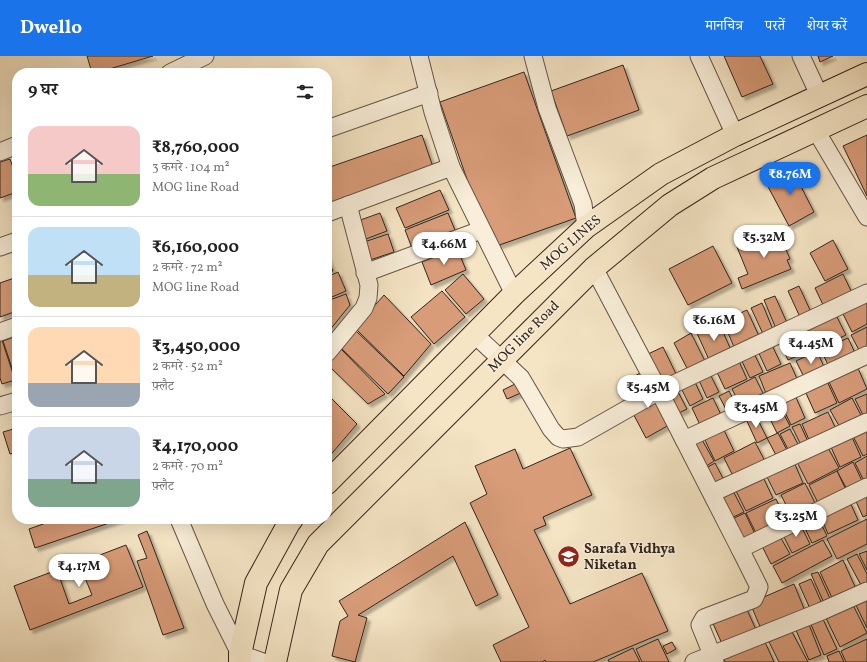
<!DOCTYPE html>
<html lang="hi">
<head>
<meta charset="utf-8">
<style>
  body { margin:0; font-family:Vollkorn,"Noto Serif Devanagari",serif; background:#f6f6f6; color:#222; height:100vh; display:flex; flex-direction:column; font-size:15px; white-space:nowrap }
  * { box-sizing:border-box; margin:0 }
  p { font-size:13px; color:#767676 }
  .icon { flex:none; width:22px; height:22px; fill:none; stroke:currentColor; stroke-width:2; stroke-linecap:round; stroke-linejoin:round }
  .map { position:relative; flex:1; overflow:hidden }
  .drawer { position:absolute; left:12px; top:12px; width:320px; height:456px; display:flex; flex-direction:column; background:#fff; border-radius:16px; box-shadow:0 4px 16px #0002 }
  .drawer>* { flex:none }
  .price { position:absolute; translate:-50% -34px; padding:0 9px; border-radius:14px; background:#fff; color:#222; font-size:13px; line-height:26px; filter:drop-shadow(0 1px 2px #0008) }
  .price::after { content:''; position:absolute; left:50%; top:24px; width:12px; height:9px; margin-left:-6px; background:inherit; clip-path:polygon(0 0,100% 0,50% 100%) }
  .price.on { background:#1a73e8; color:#fff }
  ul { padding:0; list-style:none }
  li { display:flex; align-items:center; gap:12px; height:100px; padding:0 16px }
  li+li { border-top:1px solid #e0e0e0 }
  li span { display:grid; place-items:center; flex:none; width:112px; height:80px; border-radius:12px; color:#555 }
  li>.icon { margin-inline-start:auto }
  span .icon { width:48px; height:48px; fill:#fffc; stroke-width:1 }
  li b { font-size:17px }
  h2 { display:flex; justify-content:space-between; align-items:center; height:48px; padding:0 16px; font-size:17px }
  header { display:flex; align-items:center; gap:24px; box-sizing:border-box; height:56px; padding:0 20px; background:#1a73e8; color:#fff }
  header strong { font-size:19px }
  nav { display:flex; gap:22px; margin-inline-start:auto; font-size:14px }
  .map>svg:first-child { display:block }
</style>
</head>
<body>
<header>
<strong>Dwello</strong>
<nav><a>मानचित्र</a><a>परतें</a><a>शेयर करें</a></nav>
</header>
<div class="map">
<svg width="867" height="606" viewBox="0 0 867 606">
  <defs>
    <filter id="shadow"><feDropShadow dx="3.5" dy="3.5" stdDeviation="1" flood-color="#0004"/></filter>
  </defs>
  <rect width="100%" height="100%" fill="#f5e5c5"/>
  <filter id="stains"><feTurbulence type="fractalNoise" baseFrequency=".005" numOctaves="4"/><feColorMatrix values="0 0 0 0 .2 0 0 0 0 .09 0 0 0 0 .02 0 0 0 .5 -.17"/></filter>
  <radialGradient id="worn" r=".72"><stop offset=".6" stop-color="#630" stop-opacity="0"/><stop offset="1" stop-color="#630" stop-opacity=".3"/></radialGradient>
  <!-- building -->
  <g fill="#d89c79" stroke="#33251b" filter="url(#shadow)">
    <path d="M87,0H153L96,17H92Z"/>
    <path d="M724,0H760L773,28L742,41Z"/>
    <path d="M818,0H833L820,6Z"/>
    <path d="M623,9L639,54L567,80L551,35Z"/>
    <path d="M524,16L576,162L491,192L440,46Z"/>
    <path d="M422,79L434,114L327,151V112Z"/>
    <path d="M867,79V140L843,90Z"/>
    <path d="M10,103L17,123V136L0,142V106Z"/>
    <path d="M791,111L814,156L789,170L765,125Z"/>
    <path d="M440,134L449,154L405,172L396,152Z"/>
    <path d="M380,157L387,175L358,186L352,167Z"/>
    <path d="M448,157L455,174L412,192L405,174Z"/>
    <path d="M778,174L790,203L787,204L791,213L742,233L738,222L748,218L737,191Z"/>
    <path d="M388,178L394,196L364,206L358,188Z"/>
    <path d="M833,184L848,213L825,225L810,197Z"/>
    <path d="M713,190L732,227L688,249L669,213Z"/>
    <path d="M457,192L466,214L431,229L422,206Z"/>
    <path d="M327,200L333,215L327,217Z"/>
    <path d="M338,216L346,235L327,243V221Z"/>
    <path d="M463,218L484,243L466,258L445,234Z"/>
    <path d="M843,218L853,239L825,253L815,232Z"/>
    <path d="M17,221V255L0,261V227Z"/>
    <path d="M799,230L811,256L800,261L788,235Z"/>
    <path d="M442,235L465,261L434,288L411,261Z"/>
    <path d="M346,238L350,249L329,275L327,270V245Z"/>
    <path d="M384,239L431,288L404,320L355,272Z"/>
    <path d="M775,240L788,269L777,275L764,244Z"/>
    <path d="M867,241V268L852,276L841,254Z"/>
    <path d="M762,247L774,276L764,280L751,252Z"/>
    <path d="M747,254L759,280L734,291L723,265Z"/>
    <path d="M835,257L846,279L812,295L801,273Z"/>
    <path d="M718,265L732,296L710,306L696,275Z"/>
    <path d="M867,271V295L861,298L851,279Z"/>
    <path d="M354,273L404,321L388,338L338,289Z"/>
    <path d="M799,274L809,295L788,304L778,283Z"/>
    <path d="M691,277L706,307L689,316L674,287Z"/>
    <path d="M17,280V323L16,324L3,285Z"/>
    <path d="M848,282L857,301L830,313L821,294Z"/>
    <path d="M2,284L15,324L2,328L0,322V285Z"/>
    <path d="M770,285L781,308L767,315L756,291Z"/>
    <path d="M663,291L678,322L663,330L648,298Z"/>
    <path d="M340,292L385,338L368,348L327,308V305Z"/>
    <path d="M752,293L763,316L750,322L739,299Z"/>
    <path d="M817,295L825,313L805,323L796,305Z"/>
    <path d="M737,301L747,323L725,333L715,312Z"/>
    <path d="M790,307L799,327L767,340L759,320Z"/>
    <path d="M858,312L867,333L839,347L829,326Z"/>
    <path d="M708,314L719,336L707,342L697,320Z"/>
    <path d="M642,316L669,369L646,382L628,348L643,340L633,321Z"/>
    <path d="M755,321L764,339L741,351L732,333Z"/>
    <path d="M693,322L703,343L690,350L679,328Z"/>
    <path d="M525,323L530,333L507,343L503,334Z"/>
    <path d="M827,325L837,347L815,357L805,335Z"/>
    <path d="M676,332L687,353L677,358L666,337Z"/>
    <path d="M729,335L739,354L729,359L719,340Z"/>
    <path d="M327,338L357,368L327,403Z"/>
    <path d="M867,338V362L865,363L855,343Z"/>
    <path d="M795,339L805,362L791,369L780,346Z"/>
    <path d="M713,342L723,363L702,373L692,352Z"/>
    <path d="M852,342L863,363L842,375L830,354Z"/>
    <path d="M778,347L790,370L777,377L765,353Z"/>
    <path d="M828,356L836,373L810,386L802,368Z"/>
    <path d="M755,358L767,382L757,387L746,363Z"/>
    <path d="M800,368L810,390L803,393L792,371Z"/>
    <path d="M722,370L734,395L715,405L703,380Z"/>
    <path d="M17,372V396L10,398L3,376Z"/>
    <path d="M867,372V398L863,400L853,380Z"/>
    <path d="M790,373L800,392L790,397L780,378Z"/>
    <path d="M778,377L790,400L779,405L767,382Z"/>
    <path d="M851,379L861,401L840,411L830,389Z"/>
    <path d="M701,382L714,405L705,411L692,388Z"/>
    <path d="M755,386L766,407L735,424L724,402Z"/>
    <path d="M826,388L839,412L808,428L796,404Z"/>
    <path d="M570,392L592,439L543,461L546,469L534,474L570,548L642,517L668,575L593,606H546L545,604L542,606H501L493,589L529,571L470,447L487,438L475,410L515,393L523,413Z"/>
    <path d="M867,400V424L864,425L855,407Z"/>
    <path d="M794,406L803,427L776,439L766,419Z"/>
    <path d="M853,406L864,429L849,437L837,415Z"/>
    <path d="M715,407L725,426L716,431L706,412Z"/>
    <path d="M837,415L848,438L819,449L809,429Z"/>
    <path d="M762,419L773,442L746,455L735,433Z"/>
    <path d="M805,427L816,449L792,461L781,439Z"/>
    <path d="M732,433L744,456L731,462L720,439Z"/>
    <path d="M867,437V459L863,461L855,443Z"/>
    <path d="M776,443L786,464L757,479L746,457Z"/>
    <path d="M850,446L858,464L828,478L820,459Z"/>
    <path d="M745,457L755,478L742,484L732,463Z"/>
    <path d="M817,459L827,480L812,487L802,466Z"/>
    <path d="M57,463H121L35,492L29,473Z"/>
    <path d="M867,463V488L837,503L827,483Z"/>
    <path d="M465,466L498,539L476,550L453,500L358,559L367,562L355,606L332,600L340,565L348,560L339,545Z"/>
    <path d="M800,468L810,488L792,497L782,477Z"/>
    <path d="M147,475L184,572L163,579L137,505L147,502L138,479Z"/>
    <path d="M778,477L790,498L771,508L760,486Z"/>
    <path d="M823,484L832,500L782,527L773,510Z"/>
    <path d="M126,489L143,531L30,574L14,530L57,514L69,548L92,539L79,507Z"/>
    <path d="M867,495V514L859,498Z"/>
    <path d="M857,498L867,518V531L863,533L847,503Z"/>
    <path d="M843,504L857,535L834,546L820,516Z"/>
    <path d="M818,516L832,547L825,549L811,518Z"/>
    <path d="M811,523L823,550L811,555L799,528Z"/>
    <path d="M794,528L805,555L761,573L750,547Z"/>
    <path d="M867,539V572L854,545Z"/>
    <path d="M851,545L867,577L840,591L824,558Z"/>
    <path d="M745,549L757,576L723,590L711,563Z"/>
    <path d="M822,561L837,593L824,599L810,566Z"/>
    <path d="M808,566L821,599L809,604L795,572Z"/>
    <path d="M791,574L808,606H779L769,586Z"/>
    <path d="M658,583L669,606H642L636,593Z"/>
    <path d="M867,583V606H846L841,595Z"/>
    <path d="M672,586L676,593L667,598L663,590Z"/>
    <path d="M765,586L774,606H725L724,603Z"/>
    <path d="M633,592L640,606H609L608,604Z"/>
    <path d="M839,595L844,606H829L827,600Z"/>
  </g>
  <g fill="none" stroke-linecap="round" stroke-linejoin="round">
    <defs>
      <g id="minor">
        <path d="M419,0L433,56L451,111L514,238"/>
        <path d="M533,0L547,52L583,148L586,171"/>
        <path d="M699,0L735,79"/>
        <path d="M801,0L820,41"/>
        <path d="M170,17L205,0"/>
        <path d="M327,73L429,37"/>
        <path d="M815,73L867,161"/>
        <path d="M0,96L17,89"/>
        <path d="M327,157L451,111"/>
        <path d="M0,191L17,185"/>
        <path d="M594,212L659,335L740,493L867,431"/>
        <path d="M365,217L481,174"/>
        <path d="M0,276L17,270"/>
        <path d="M474,278L521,322L551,373L558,381L563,383L578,381L659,335L867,237"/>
        <path d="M327,297L364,252L368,242L369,229L348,149"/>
        <path d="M0,350L17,345"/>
        <path d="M684,384L867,299"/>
        <path d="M712,437L867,366"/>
        <path d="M179,463L215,548L240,598L263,606"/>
        <path d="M694,606L822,555L867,535"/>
        <path d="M715,606L700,569L704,562L754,543L759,531L740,493"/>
      </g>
      <g id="major">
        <path d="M327,427L514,238L586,171L661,118L735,79L867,18"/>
        <path d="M240,606V598L256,527L289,467L292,463"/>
        <path d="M275,606L291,534L318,488L594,212L670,149L713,122L867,50"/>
      </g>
    </defs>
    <!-- minor casing -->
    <use href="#minor" stroke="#645546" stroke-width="19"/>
    <!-- major casing -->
    <use href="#major" stroke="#33251b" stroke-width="24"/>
    <!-- minor -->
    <use href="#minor" stroke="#f8eed9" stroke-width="17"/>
    <!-- major -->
    <use href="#major" stroke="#f5e5c5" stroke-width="22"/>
  </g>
  <!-- icons -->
  <defs>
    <symbol id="school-disc" viewBox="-11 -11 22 22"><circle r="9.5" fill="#8f2418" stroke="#f8eed9"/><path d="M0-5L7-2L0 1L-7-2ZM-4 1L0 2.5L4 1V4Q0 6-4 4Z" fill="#fff"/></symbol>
  </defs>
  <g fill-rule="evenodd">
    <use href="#school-disc" x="556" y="488" width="25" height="25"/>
  </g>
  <g text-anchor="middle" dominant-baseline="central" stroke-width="3" stroke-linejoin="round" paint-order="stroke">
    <!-- street labels -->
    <g font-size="14" fill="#33251b" stroke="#f8eed9">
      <text transform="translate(571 187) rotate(-41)">MOG LINES</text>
      <text transform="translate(524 281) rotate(-45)">MOG line Road</text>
    </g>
    <!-- poi labels -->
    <g font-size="14" font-weight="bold" fill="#33251b" stroke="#f8eed9" text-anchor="start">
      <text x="584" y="493">Sarafa Vidhya<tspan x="584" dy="16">Niketan</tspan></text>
    </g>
  </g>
  <rect width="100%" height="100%" filter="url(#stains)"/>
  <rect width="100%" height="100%" fill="url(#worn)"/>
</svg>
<b class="price on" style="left:790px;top:140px">₹8.76M</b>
<b class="price" style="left:764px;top:203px">₹5.32M</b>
<b class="price" style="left:444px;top:210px">₹4.66M</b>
<b class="price" style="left:714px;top:286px">₹6.16M</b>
<b class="price" style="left:811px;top:309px">₹4.45M</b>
<b class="price" style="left:648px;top:353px">₹5.45M</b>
<b class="price" style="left:756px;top:373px">₹3.45M</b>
<b class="price" style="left:796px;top:482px">₹3.25M</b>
<b class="price" style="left:79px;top:532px">₹4.17M</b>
<section class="drawer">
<h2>9 घर<svg class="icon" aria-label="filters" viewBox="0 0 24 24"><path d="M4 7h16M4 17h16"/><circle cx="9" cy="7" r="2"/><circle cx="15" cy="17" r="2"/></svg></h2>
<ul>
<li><span style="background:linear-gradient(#f6c9c9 60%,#8fb573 0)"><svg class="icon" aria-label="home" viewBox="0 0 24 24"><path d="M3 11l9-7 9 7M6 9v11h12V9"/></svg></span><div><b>₹8,760,000</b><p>3 कमरे · 104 m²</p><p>MOG line Road</p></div></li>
<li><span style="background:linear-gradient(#bfe0f5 60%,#c2b280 0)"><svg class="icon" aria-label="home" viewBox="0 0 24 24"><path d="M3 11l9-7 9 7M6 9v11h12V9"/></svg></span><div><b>₹6,160,000</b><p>2 कमरे · 72 m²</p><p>MOG line Road</p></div></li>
<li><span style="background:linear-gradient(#ffd9b3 70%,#9aa5b1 0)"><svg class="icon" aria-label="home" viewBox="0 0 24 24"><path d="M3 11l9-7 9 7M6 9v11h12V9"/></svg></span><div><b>₹3,450,000</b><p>2 कमरे · 52 m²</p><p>फ़्लैट</p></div></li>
<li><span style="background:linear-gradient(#c9d6e8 65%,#7fa58c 0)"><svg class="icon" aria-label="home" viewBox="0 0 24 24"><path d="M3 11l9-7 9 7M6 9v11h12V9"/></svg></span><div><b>₹4,170,000</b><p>2 कमरे · 70 m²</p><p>फ़्लैट</p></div></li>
</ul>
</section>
</div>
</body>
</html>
